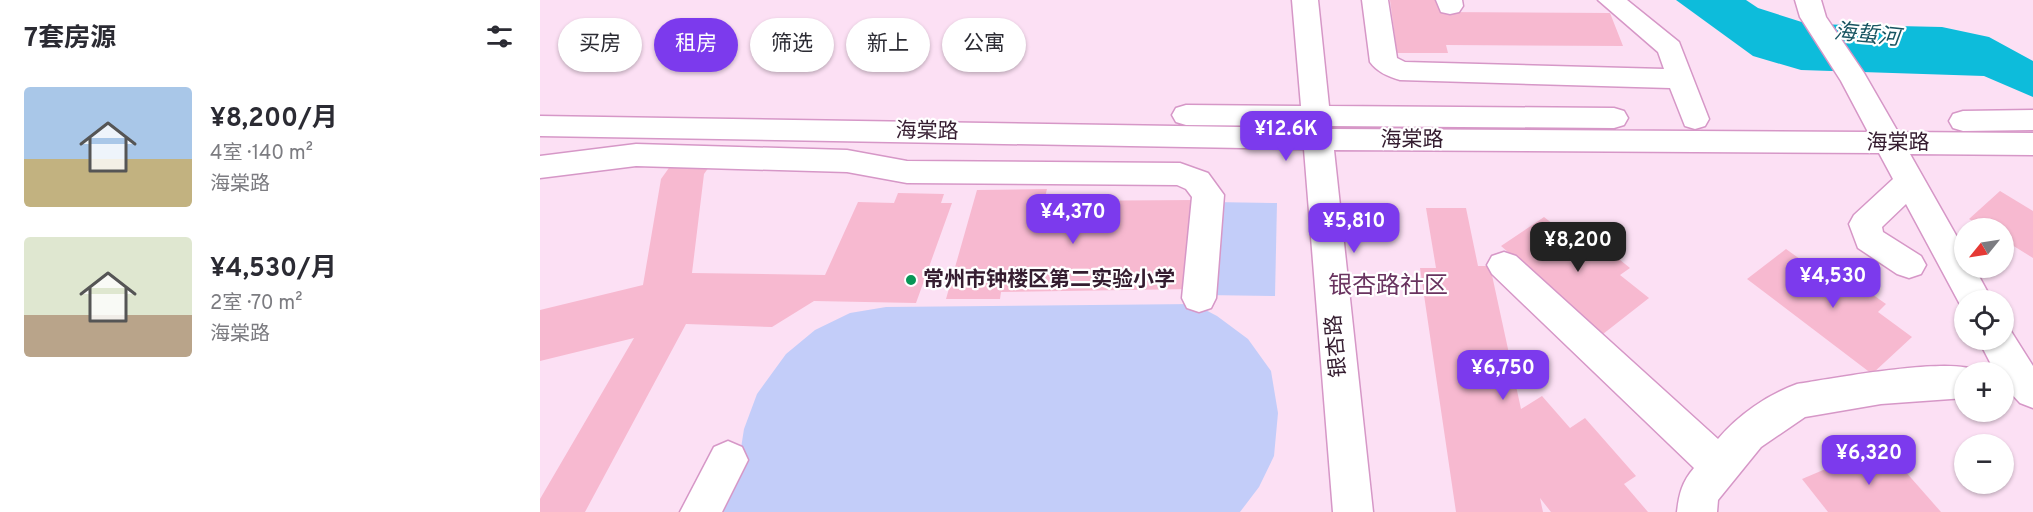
<!DOCTYPE html>
<html lang="zh">
<head>
<meta charset="utf-8">
<style>
  body { margin:0; font-family:Overpass,"Noto Sans SC",sans-serif; background:#f7f7f7; color:#2b2b33; height:100vh; display:flex; flex-direction:column; font-size:22px; white-space:nowrap }
  * { box-sizing:border-box; margin:0 }
  p { font-size:20px; color:#7c7c81 }
  .icon { flex:none; width:33px; height:33px; fill:none; stroke:currentColor; stroke-width:2; stroke-linecap:round; stroke-linejoin:round }
  .map { position:relative; flex:1; overflow:hidden }
  .sheet { display:flex; flex-direction:column; background:#fff; width:540px }
  .sheet>* { flex:none }
  .banner { position:absolute; left:18px; top:18px; width:570px; height:54px; display:flex; gap:12px }
  .needle { width:39px; rotate:240deg }
  .controls { position:absolute; left:1414px; top:218px; display:grid; gap:12px }
  .controls a { display:grid; place-items:center; width:60px; height:60px; border-radius:50%; background:#fff; box-shadow:0 2px 4px #0004; font-size:30px }
  .price { position:absolute; translate:-50% -51px; padding:0 14px; border-radius:12px; background:#7c3aed; color:#fff; font-size:20px; line-height:39px; filter:drop-shadow(0 2px 3px #0008) }
  .price::after { content:''; position:absolute; left:50%; top:36px; width:18px; height:14px; margin-left:-9px; background:inherit; clip-path:polygon(0 0,100% 0,50% 100%) }
  .price.selected { background:#222; color:#fff }
  ul { padding:0; list-style:none }
  li { display:flex; align-items:center; gap:18px; height:150px; padding:0 24px }
  li span { display:grid; place-items:center; flex:none; width:168px; height:120px; border-radius:6px; color:#555 }
  li>.icon { margin-inline-start:auto }
  span .icon { width:72px; height:72px; fill:#fffc; stroke-width:1 }
  li b { font-size:26px }
  h2 { display:flex; justify-content:space-between; align-items:center; height:72px; padding:0 24px; font-size:26px }
  .chip { padding:0 21px; border-radius:27px; background:#fff; box-shadow:0 2px 4px #0004; font-size:21px; line-height:54px }
  .chip.selected { background:#7c3aed; color:#fff }
  main { display:flex; flex:1; min-height:0 }
  .map>svg:first-child { display:block }
</style>
</head>
<body>
<main>
<section class="sheet">
<h2>7套房源<svg class="icon" aria-label="filters" viewBox="0 0 24 24"><path d="M4 7h16M4 17h16"/><circle cx="9" cy="7" r="2"/><circle cx="15" cy="17" r="2"/></svg></h2>
<ul>
<li><span style="background:linear-gradient(#a9c7e8 60%,#c2b280 0)"><svg class="icon" aria-label="home" viewBox="0 0 24 24"><path d="M3 11l9-7 9 7M6 9v11h12V9"/></svg></span><div><b>¥8,200/月</b><p>4室 · 140 m²</p><p>海棠路</p></div></li>
<li><span style="background:linear-gradient(#dfe7d0 65%,#b9a48a 0)"><svg class="icon" aria-label="home" viewBox="0 0 24 24"><path d="M3 11l9-7 9 7M6 9v11h12V9"/></svg></span><div><b>¥4,530/月</b><p>2室 · 70 m²</p><p>海棠路</p></div></li>
</ul>
</section>
<div class="map">
<svg width="1493" height="512" viewBox="0 0 1493 512">
  <rect width="100%" height="100%" fill="#fce0f4"/>
  <!-- green -->
  <g fill="#c3cdf9">
    <path d="M673,202L737,203L735,296L665,295Z"/>
    <path d="M654,304L677,316L708,339L731,371L738,413L734,456L719,487L700,512H177L198,467L204,429L217,394L246,354L275,330L310,313L346,307Z"/>
  </g>
  <!-- water -->
  <path fill="#0dbcdb" d="M1136,0H1206L1218,8L1268,24L1402,27L1449,37L1493,61V97L1444,76L1261,70L1213,56Z"/>
  <!-- building -->
  <g fill="#f7b9d0">
    <path d="M850,0H898L900,12L1070,13L1083,46L906,45L908,53H857Z"/>
    <path d="M131,165L169,167L164,174L152,273L285,275L318,202L354,203L358,193L404,194L401,203H412L376,303L274,301L232,327L146,324L45,512H0V499L94,338L0,361V310L103,285L121,179Z"/>
    <path d="M507,189L504,201L657,200L651,289L461,292L460,299H406L437,190Z"/>
    <path d="M1460,191L1493,211V258L1464,240V228H1445L1429,219Z"/>
    <path d="M886,208H926L938,266H950L981,409L1002,396L1030,428L1045,418L1096,476L1084,484L1108,512H1011L1000,498L1003,512H916L880,268H896Z"/>
    <path d="M1004,217L1031,238L1043,230L1090,268L1080,275L1109,298L1063,334L961,246Z"/>
    <path d="M1246,249L1278,272L1288,263L1346,304L1338,312L1372,337L1332,374L1207,279Z"/>
    <path d="M1342,445L1401,512H1288L1262,479Z"/>
  </g>
  <g fill="none" stroke-linecap="round" stroke-linejoin="round">
    <defs>
      <g id="minor">
        <path d="M752,0H778L789,106L1074,108L1084,111L1088,118L1084,125L1074,128L791,126L792,129L1328,132L1301,81L1260,17L1255,0H1281L1286,17L1324,73L1358,132L1493,133V155L1370,154L1425,251V267H1434L1452,300H1425V311L1423,310L1366,204L1342,227L1343,232L1381,256L1386,265L1381,274L1369,278L1357,274L1318,248L1309,224L1314,215L1353,179L1339,153L794,150L833,512H793L764,149L0,136V116L762,128V126L646,125L636,122L632,115L636,108L646,105L761,106Z"/>
        <path d="M822,0H848L857,58L865,62L1124,69L1118,52L1058,0H1087L1139,42L1169,119L1165,126L1155,129L1145,126L1130,88L860,80C849,77 837,72 830,62Z"/>
        <path d="M896,0H922L923,6L919,12L910,14L901,12Z"/>
        <path d="M1493,110V130L1423,131L1413,128L1409,121L1413,114L1423,111Z"/>
        <path d="M96,144L307,150L367,161L640,163L668,173L684,195L676,298L671,308L659,312L647,308L642,298L652,197L646,189L637,185L367,183L307,172L96,166L0,178V156Z"/>
        <path d="M964,252L976,256L1178,439C1198,415 1227,395 1257,384C1290,379 1416,355 1439,372H1425V398L1341,404L1265,417L1221,447L1178,500L1177,512H1137C1139,494 1142,482 1154,468L952,274L947,265L952,256Z"/>
        <path d="M1464,327L1469,328L1493,366V408L1480,403L1464,386V372H1455L1438,339H1464Z"/>
        <path d="M188,441L202,447L208,460L182,512H140L174,447Z"/>
      </g>
    </defs>
    <!-- minor casing -->
    <use href="#minor" stroke="#d697c7" stroke-width="3"/>
    <!-- minor -->
    <use href="#minor" fill="#fff" fill-rule="evenodd"/>
  </g>
  <!-- markers -->
  <circle fill="#079656" stroke="#fff" stroke-width="2" cx="371" cy="280" r="6"/>
  <g text-anchor="middle" dominant-baseline="central" stroke-width="4.5" stroke-linejoin="round" paint-order="stroke">
    <!-- street labels -->
    <g font-size="21" fill="#351d30" stroke="#fff">
      <text transform="translate(387 132) rotate(1)">海棠路</text>
      <text x="872" y="140">海棠路</text>
      <text x="1358" y="143">海棠路</text>
      <text transform="translate(797 346) rotate(-95)">银杏路</text>
    </g>
    <!-- poi labels -->
    <g font-size="21" font-weight="bold" fill="#351d30" stroke="#fff" text-anchor="start">
      <text x="383" y="280">常州市钟楼区第二实验小学</text>
    </g>
    <!-- water labels -->
    <g font-size="22" font-style="italic" fill="#195562" stroke="#fff">
      <text transform="translate(1327 36) rotate(6)">海蜇河</text>
    </g>
    <!-- quarter labels -->
    <g font-size="24" fill="#69335f" stroke="#fff">
      <text x="848" y="287">银杏路社区</text>
    </g>
  </g>
</svg>
<div class="controls">
<a><svg class="needle" viewBox="-14 -14 28 28"><path d="M0-13l5 13h-10z" fill="#e53935"/><path d="M0 13l5-13h-10z" fill="#7c7c81"/></svg></a>
<a><svg class="icon" aria-label="locate" viewBox="0 0 24 24"><circle cx="12" cy="12" r="6"/><path d="M12 2v4M12 18v4M2 12h4M18 12h4"/></svg></a>
<a>+</a>
<a>−</a>
</div>
<b class="price" style="left:746px;top:162px">¥12.6K</b>
<b class="price" style="left:533px;top:245px">¥4,370</b>
<b class="price" style="left:814px;top:254px">¥5,810</b>
<b class="price selected" style="left:1038px;top:273px">¥8,200</b>
<b class="price" style="left:1293px;top:309px">¥4,530</b>
<b class="price" style="left:963px;top:401px">¥6,750</b>
<b class="price" style="left:1329px;top:486px">¥6,320</b>
<div class="banner">
<a class="chip">买房</a>
<a class="chip selected">租房</a>
<a class="chip">筛选</a>
<a class="chip">新上</a>
<a class="chip">公寓</a>
</div>
</div>
</main>
</body>
</html>
